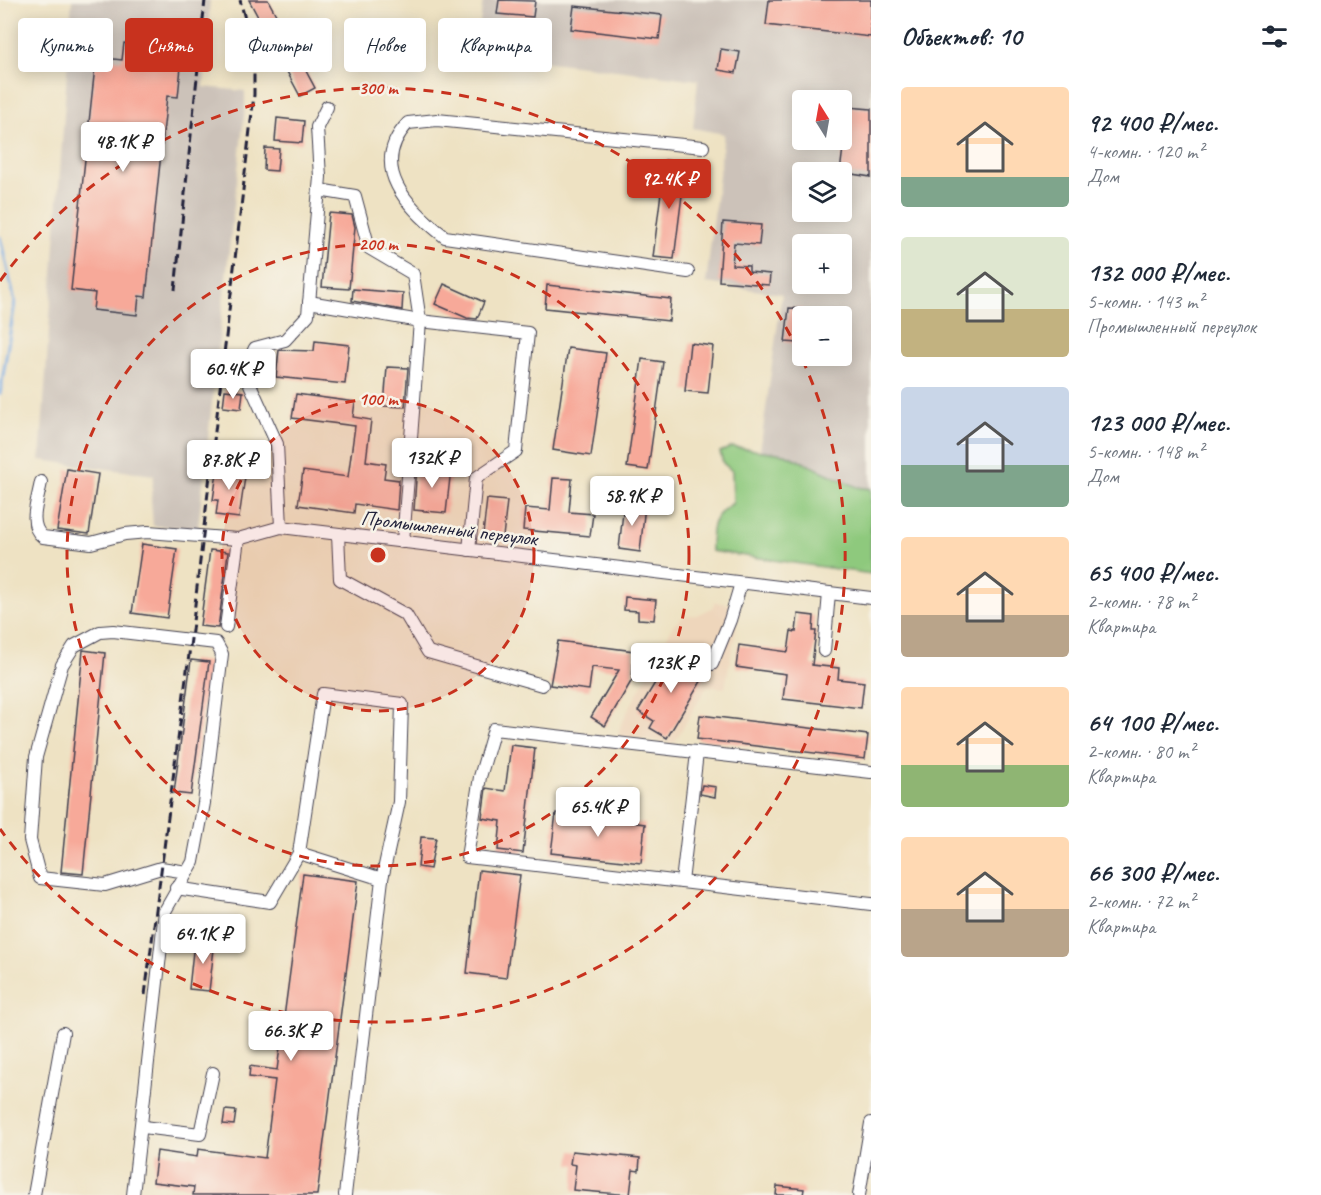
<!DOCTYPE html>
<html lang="ru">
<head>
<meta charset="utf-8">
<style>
  body { margin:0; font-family:Caveat,sans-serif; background:#f6f6f7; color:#1f2937; height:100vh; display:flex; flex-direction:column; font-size:22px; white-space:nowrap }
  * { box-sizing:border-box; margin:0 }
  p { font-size:20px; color:#747a83 }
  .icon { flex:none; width:33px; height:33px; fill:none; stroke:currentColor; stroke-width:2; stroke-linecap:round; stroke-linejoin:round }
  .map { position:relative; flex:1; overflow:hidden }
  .drawer { display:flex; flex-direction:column; background:#fff; width:450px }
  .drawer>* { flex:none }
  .guide { position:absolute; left:18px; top:18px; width:570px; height:54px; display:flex; gap:12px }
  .needle { width:39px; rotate:349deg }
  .controls { position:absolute; left:792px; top:90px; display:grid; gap:12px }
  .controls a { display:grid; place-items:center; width:60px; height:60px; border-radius:6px; background:#fff; box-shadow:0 3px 15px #0003; font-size:30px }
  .price { position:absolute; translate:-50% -51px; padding:0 14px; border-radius:6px; background:#fff; color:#222; font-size:20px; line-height:39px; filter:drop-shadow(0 2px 3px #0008) }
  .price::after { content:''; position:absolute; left:50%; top:36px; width:18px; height:14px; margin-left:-9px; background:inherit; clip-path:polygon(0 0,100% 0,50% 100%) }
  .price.on { background:#c8321e; color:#fff }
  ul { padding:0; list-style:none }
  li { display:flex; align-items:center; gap:18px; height:150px; padding:0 30px }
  li span { display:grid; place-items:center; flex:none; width:168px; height:120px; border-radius:6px; color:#555 }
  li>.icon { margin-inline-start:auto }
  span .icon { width:72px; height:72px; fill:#fffc; stroke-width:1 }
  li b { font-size:26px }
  h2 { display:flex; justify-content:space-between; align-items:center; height:72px; padding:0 30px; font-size:26px }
  .tag { padding:0 21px; border-radius:6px; background:#fff; box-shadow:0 3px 15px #0003; font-size:21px; line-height:54px }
  .tag.on { background:#c8321e; color:#fff }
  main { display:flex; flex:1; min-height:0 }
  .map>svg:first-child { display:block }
</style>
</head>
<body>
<main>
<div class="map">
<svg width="871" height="1195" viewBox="0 0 871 1195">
  <rect width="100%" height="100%" fill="#f7f3e8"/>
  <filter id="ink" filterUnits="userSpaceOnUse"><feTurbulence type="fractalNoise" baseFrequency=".0167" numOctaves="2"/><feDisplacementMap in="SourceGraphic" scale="12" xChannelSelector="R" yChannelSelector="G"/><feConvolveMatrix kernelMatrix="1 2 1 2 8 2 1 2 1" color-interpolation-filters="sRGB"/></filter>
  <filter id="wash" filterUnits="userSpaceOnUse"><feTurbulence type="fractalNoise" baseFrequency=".008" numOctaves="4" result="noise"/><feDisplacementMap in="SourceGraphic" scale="24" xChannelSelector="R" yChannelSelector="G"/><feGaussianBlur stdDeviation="1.35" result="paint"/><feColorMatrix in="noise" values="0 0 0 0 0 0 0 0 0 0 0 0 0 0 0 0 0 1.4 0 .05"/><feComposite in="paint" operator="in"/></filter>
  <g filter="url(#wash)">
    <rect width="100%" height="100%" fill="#eee2c3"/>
    <!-- built -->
    <path fill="#eed6bb" d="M715,602L740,606L725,688L707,686L674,743L618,736L621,724L674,624L685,616L697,615L713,607Z"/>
    <!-- industrial -->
    <g fill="#ccc2b9" fill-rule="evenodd">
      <path d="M72,0H210L204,87L245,91V107L198,528L153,526L151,498L154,475L40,460Z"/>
      <path d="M483,0H871V489L857,487L785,454L760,451L782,294L706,283L724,134L693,128L698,80L476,53ZM802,100H842V140H802ZM802,172H842V212H802ZM802,244H842V284H802ZM802,316H842V356H802Z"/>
    </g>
    <!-- green -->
    <path fill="#8ec97d" stroke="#58765c" stroke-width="1.5" d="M732,447L785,454L857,487L871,489V574L711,551C711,526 711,517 733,503L732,471L723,463L720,452Z"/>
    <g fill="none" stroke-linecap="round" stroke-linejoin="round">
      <!-- stream -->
      <path stroke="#77abe4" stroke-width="3" d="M0,237L15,302L0,394"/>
    </g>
    <g id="blocks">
      <!-- building -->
      <g fill="#f7a999">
        <path d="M249,0H268L315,88L300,96Z"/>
        <path d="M499,0L535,1L533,17L497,14Z"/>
        <path d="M769,0H871V37L766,25Z"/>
        <path d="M574,6L662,15L659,39L571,29Z"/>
        <path d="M134,34L172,38L170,56L182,57L178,97L167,96L146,297L139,296L137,315L93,310L95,293L71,290L96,57L122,60L124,43L133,44Z"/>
        <path d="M721,49L740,52L736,73L718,70Z"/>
        <path d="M848,107L871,109V177L840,172Z"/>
        <path d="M277,118L304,121L302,143L275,141Z"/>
        <path d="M265,148L279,149L277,171L264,170Z"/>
        <path d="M665,160L686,163L674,259L653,257Z"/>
        <path d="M329,213L352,215L355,227L349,289L322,287Z"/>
        <path d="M723,222L761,225L759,245L734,243L732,265L749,266V272L770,274L769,285L719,281Z"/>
        <path d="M444,284L484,302L477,319L467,318L435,304Z"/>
        <path d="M547,285L671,299L669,321L545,308Z"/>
        <path d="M353,289L403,293L402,310L352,301Z"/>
        <path d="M789,308L803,309L799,343L785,342Z"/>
        <path d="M315,341L349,345L345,384L276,377L279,350L314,351Z"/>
        <path d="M690,343L713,346L708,393L685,391Z"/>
        <path d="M568,348L606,353L591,456L553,450Z"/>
        <path d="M642,359L663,362L648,470L627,467Z"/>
        <path d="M387,367L408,368L405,407L384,406Z"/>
        <path d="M225,390L243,392L241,409L223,407Z"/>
        <path d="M296,394L355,402L353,417L371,420L366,461L386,464L384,478L399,480L397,510L355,504L354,513L298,505L303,471L348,477L355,426L292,418Z"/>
        <path d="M417,465L451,469L446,513L414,510Z"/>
        <path d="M218,466L246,470L239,518L216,515L218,500H213Z"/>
        <path d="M67,469L98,474L89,534L57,530Z"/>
        <path d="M553,478L572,479L569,512L593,514L590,536L523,530L525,508L550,510Z"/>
        <path d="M487,499L507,501L503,537L483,534Z"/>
        <path d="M624,503L645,505L640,552L619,549Z"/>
        <path d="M142,544L177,549L167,618L132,613Z"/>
        <path d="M210,550L228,552L218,628L200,626Z"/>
        <path d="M625,597L656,600L654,620L638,619V611L624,610Z"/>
        <path d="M798,614L814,616L813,631H816L812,665L839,668L838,679L864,682L861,708L783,699L786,674L736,667L739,645L788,652L791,631L796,632Z"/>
        <path d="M558,641L634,651L632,680L605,726L591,717L619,670L592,667L589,690L550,685Z"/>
        <path d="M83,650L105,653L83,874L61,872Z"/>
        <path d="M673,653L706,673L667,738L650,728L654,721L638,711Z"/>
        <path d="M191,660L209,662L191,795L174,793Z"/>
        <path d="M700,715L868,735L865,759L697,739Z"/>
        <path d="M511,745L535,748L523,853L498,850L501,821L482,818L486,788L505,791Z"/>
        <path d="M702,785L716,787L715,797L700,794Z"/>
        <path d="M556,813L645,824L641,863L551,853Z"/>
        <path d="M421,837L436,838L430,869L418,867Z"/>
        <path d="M479,870L520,875L506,978L467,973Z"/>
        <path d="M303,874L358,881L317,1195H193L194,1187L153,1182L157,1151L197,1157L198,1149L265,1158L275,1080L249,1077L250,1066L277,1070Z"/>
        <path d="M206,931L216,932L209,991L189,989L193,951L203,952Z"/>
        <path d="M225,1110L236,1111L234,1125L223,1124Z"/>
        <path d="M572,1151L640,1158L639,1171L633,1170L630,1195L573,1190L576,1165L570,1164Z"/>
        <path d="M777,1186L804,1189L803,1195H776Z"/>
      </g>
    </g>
  </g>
  <g filter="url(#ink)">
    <use href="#blocks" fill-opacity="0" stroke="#413f4f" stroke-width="1.5"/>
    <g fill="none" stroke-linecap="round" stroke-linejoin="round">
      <defs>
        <g id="minor">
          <path d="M319,190L355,196L369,248L413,274L420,321L403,542"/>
          <path d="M688,272L445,237C408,208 367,167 408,123L437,120L703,147"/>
          <path d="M309,302L420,321L528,333L516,451L476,478L469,550"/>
          <path d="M41,482C38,500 27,525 43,537L91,543L125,534L148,532L238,539L281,527L871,598"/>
          <path d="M281,527L277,444L244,371L255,348L285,340L308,315L320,177L317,127L327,107"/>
          <path d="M338,534L340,579L406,615L428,652L542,685"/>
          <path d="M226,627L238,539"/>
          <path d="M824,651L829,593"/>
          <path d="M712,664L730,620L741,583"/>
          <path d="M871,772L494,729L480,777L467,857L871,904"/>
          <path d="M299,853L323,694L402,704L399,802L382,879"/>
          <path d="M682,882L697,753"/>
          <path d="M176,888L270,902L299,853L382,879L345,1195"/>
          <path d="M143,1127L200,1134L213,1073"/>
          <path d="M34,1195L63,1033"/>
          <path d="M133,1195L165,911L193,862L204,803L222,654L216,643L113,631L100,632L74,646L62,665L36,757L30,840L40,878L105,885L161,868L187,872"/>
          <path d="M859,1195L871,1123"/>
        </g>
      </defs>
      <!-- minor casing -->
      <use href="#minor" stroke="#413f4f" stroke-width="14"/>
      <!-- minor -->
      <use href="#minor" stroke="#fff" stroke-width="12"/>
      <!-- rail -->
      <g stroke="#22223b" stroke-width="3" stroke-dasharray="9 4.5" stroke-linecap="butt">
        <path d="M175,290L205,0"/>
        <path d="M145,995L191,639L254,95V53L240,0"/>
      </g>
    </g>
  </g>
  <!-- distance rings -->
  <circle cx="378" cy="555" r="156" fill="#c8321e" fill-opacity=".12"/>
  <g fill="none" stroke="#c8321e" stroke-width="3" stroke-dasharray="10 8">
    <circle cx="378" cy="555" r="156"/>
    <circle cx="378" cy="555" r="311"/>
    <path d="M0 281A467 467 0 1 1 0 829"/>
  </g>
  <g text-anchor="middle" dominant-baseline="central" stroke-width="5" stroke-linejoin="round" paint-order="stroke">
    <!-- street labels -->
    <g font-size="21" fill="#22223b" stroke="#f7f3e8">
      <text transform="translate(449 528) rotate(7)">Промышленный переулок</text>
    </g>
  </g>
  <circle cx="378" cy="555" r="9" fill="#c8321e" stroke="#f7f3e8" stroke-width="3"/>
  <g font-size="18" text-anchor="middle" font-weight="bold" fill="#c8321e" stroke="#f7f3e8" stroke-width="5" stroke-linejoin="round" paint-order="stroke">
    <text x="378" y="94">300 m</text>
    <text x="378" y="250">200 m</text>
    <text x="378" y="405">100 m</text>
  </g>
</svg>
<div class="controls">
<a><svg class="needle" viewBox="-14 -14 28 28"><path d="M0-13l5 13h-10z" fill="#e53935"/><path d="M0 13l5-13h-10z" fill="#747a83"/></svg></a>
<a><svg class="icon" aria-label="layers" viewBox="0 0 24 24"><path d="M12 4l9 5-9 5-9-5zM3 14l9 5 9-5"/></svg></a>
<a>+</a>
<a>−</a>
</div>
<b class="price" style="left:123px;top:173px">48.1K ₽</b>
<b class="price on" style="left:669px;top:210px">92.4K ₽</b>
<b class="price" style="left:233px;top:400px">60.4K ₽</b>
<b class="price" style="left:432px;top:489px">132K ₽</b>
<b class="price" style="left:229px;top:491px">87.8K ₽</b>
<b class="price" style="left:632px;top:527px">58.9K ₽</b>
<b class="price" style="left:671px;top:694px">123K ₽</b>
<b class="price" style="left:598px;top:838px">65.4K ₽</b>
<b class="price" style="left:203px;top:965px">64.1K ₽</b>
<b class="price" style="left:291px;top:1062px">66.3K ₽</b>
<div class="guide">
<a class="tag">Купить</a>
<a class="tag on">Снять</a>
<a class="tag">Фильтры</a>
<a class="tag">Новое</a>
<a class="tag">Квартира</a>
</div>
</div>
<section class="drawer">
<h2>Объектов: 10<svg class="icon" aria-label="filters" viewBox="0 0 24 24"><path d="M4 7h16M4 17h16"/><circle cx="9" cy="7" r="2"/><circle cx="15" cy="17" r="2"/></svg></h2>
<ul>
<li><span style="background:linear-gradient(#ffd9b3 75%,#7fa58c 0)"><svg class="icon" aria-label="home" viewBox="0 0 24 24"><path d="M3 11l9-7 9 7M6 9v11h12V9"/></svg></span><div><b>92 400 ₽/мес.</b><p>4-комн. · 120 m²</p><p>Дом</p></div></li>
<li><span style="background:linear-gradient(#dfe7d0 60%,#c2b280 0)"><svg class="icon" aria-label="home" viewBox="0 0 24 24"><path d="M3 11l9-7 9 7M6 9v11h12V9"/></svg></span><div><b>132 000 ₽/мес.</b><p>5-комн. · 143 m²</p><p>Промышленный переулок</p></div></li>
<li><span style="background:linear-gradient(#c9d6e8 65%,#7fa58c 0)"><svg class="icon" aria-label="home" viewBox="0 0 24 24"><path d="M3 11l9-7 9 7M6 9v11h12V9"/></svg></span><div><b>123 000 ₽/мес.</b><p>5-комн. · 148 m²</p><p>Дом</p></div></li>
<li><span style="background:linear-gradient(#ffd9b3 65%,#b9a48a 0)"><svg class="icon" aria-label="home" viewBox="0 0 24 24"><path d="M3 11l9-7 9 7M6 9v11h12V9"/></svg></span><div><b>65 400 ₽/мес.</b><p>2-комн. · 78 m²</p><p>Квартира</p></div></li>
<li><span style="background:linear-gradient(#ffd9b3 65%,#8fb573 0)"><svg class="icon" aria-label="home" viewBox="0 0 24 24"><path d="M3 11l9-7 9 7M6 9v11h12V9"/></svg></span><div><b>64 100 ₽/мес.</b><p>2-комн. · 80 m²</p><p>Квартира</p></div></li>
<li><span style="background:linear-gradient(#ffd9b3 60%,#b9a48a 0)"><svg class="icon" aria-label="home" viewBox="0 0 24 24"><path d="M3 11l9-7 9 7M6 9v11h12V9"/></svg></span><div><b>66 300 ₽/мес.</b><p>2-комн. · 72 m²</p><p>Квартира</p></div></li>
</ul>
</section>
</main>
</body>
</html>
